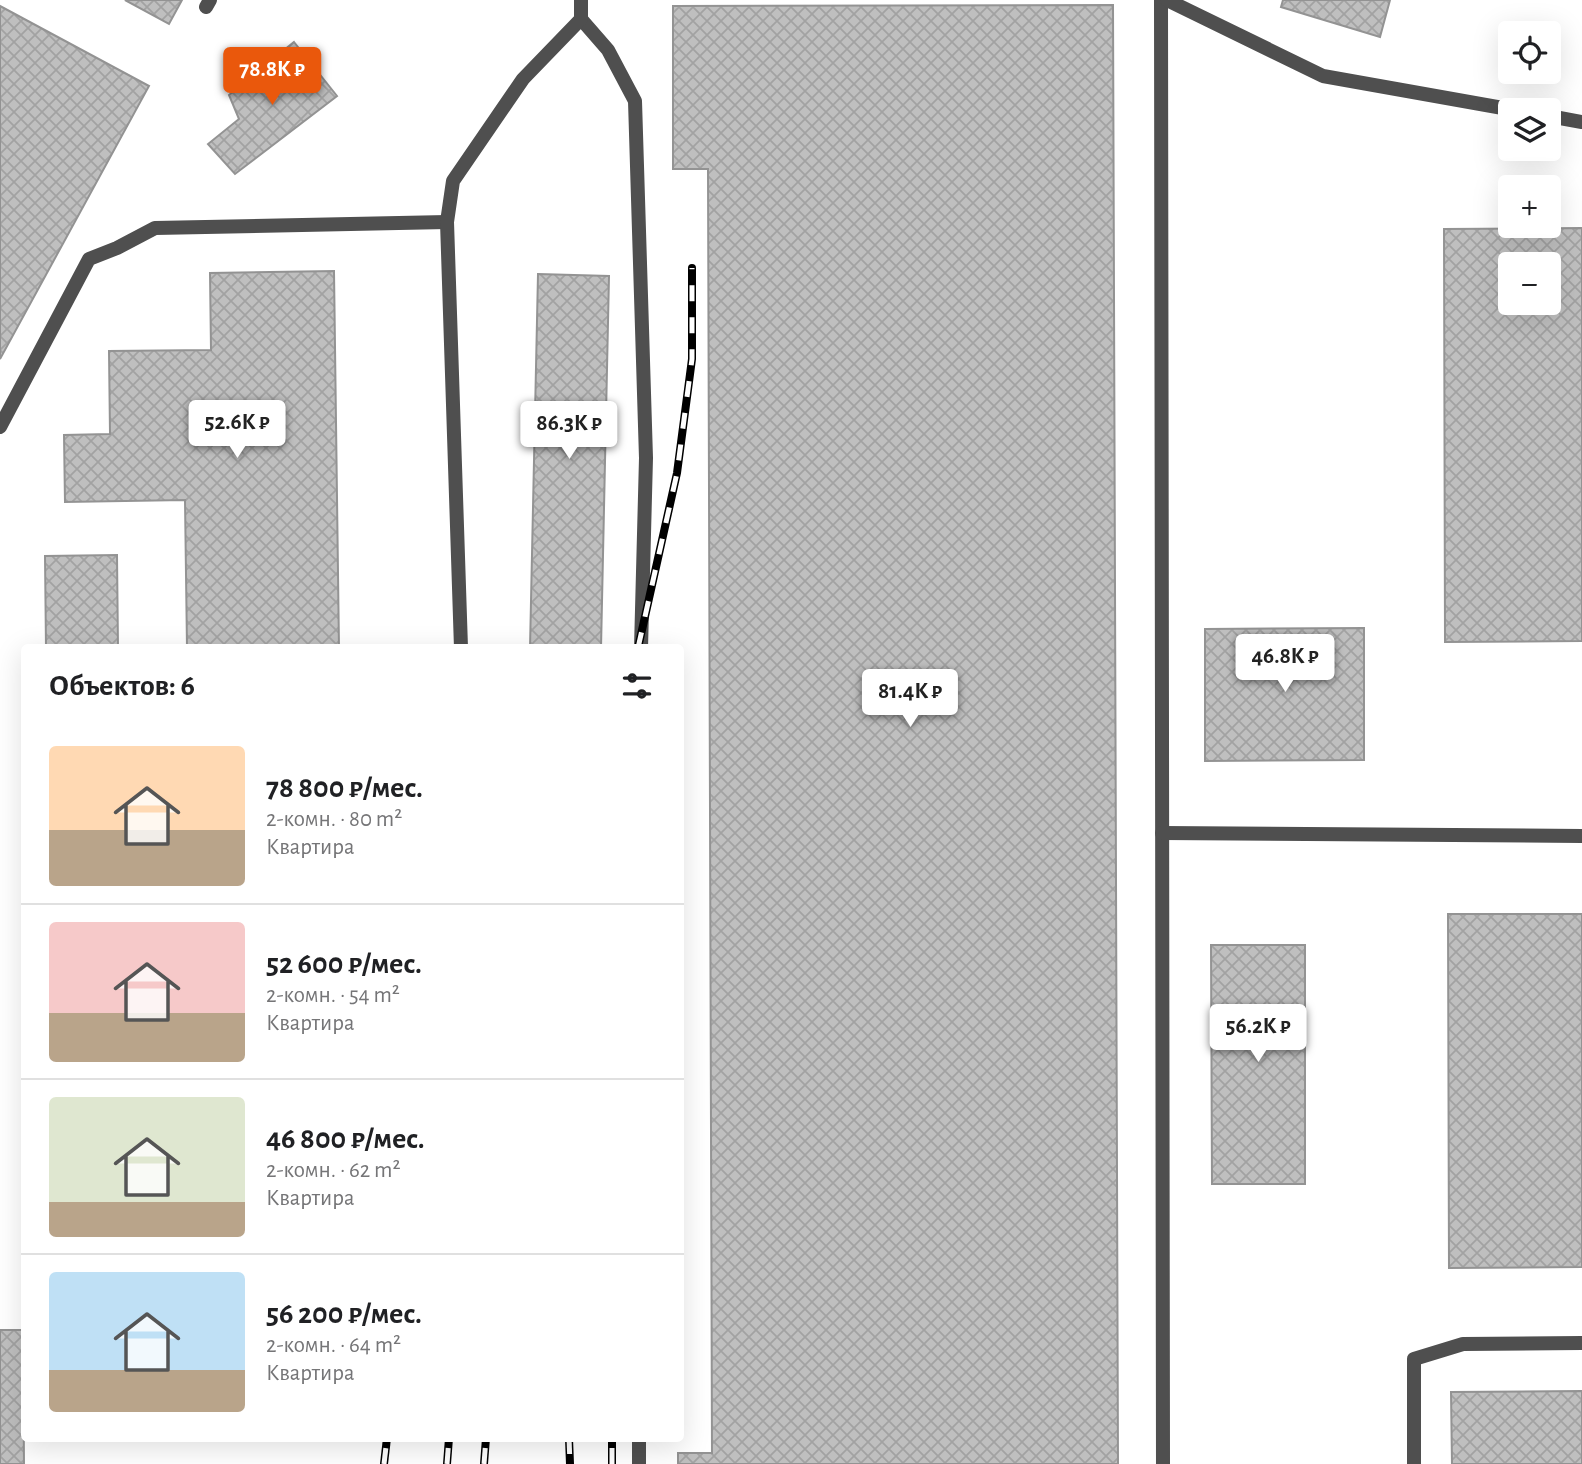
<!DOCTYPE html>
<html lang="ru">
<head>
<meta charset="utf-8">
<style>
  body { margin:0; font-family:"Alegreya Sans",sans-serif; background:#f6f6f6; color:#202124; height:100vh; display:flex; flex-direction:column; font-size:26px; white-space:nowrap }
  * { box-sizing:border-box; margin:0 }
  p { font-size:23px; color:#757577 }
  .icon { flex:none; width:38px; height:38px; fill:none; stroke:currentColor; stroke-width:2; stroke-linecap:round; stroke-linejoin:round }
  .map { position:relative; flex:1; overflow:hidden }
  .details { position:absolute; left:21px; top:644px; width:663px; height:798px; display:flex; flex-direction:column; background:#fff; border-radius:7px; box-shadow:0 7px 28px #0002 }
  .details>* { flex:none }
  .tools { position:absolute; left:1498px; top:21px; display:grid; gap:14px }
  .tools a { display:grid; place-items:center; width:63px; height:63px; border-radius:7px; background:#fff; box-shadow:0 7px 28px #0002; font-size:35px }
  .price { position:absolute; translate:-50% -60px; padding:0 16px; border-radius:7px; background:#fff; color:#222; font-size:23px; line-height:46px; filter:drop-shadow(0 2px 4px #0008) }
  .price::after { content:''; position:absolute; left:50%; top:42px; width:21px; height:16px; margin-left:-10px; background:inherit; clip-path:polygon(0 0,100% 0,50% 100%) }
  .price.current { background:#ea580c; color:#fff }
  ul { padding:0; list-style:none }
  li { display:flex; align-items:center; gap:21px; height:175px; padding:0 28px }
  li+li { border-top:2px solid #e0e0e0 }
  li span { display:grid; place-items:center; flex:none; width:196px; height:140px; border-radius:7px; color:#555 }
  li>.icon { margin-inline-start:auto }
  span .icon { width:84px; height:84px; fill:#fffc; stroke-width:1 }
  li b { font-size:30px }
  h2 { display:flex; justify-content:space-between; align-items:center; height:84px; padding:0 28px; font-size:30px }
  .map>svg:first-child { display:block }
</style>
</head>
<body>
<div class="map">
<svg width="1582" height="1464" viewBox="0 0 1582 1464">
  <defs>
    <pattern id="building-cross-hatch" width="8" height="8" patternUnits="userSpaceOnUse" patternTransform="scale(1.75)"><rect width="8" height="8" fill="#bfbfbf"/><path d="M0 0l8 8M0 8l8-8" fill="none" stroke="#a2a2a2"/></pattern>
  </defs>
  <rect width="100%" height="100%" fill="#fff"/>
  <!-- building -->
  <g fill="url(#building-cross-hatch)" stroke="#939393" stroke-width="2" fill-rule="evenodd">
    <path d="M125,0H182L169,24Z"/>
    <path d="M1283,0H1390L1380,37L1281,7Z"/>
    <path d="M1113,5L1118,1464H678V1453H712L708,169H673V6Z"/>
    <path d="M0,6L149,86L0,359Z"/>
    <path d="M294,42L337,96L235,174L208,144L239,119L229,95Z"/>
    <path d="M1582,228V641L1445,642L1444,229ZM1510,264H1549V303H1510Z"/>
    <path d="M334,271L339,648H187L185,500L65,502L64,435L110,434L109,351L211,350L210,273Z"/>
    <path d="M538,274L609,276L601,648H530Z"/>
    <path d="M117,555L118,648H46L45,556Z"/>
    <path d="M1364,628V760L1205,761V629Z"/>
    <rect x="22" y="872" width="2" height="52"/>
    <path d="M1448,914H1582V1267L1449,1268Z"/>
    <path d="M1211,945H1305V1184H1212Z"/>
    <path d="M0,1330H23L24,1464H0Z"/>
    <path d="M1582,1391V1464H1452L1451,1392Z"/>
  </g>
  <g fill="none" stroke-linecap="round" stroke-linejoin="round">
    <!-- service -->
    <g stroke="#4f4f4f" stroke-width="14">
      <path d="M1161,0L1163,1464"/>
      <path d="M1167,0L1323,76L1514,110"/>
      <path d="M206,7L210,0"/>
      <path d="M581,19L608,50L635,101L646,458L641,648"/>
      <path d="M1549,116L1582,122"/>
      <path d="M0,427L89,259L117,248L155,228L447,222"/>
      <path d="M461,648L447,222L453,181L523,79L581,19V0"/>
      <path d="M1162,833L1582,836"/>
      <path d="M639,1438V1464"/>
      <path d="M1414,1464V1359L1463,1344L1582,1343"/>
    </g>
    <defs>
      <g id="rail">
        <path d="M638,648L677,473L692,359V268"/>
        <path d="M569,1438L570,1464"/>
        <path d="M384,1464L387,1438"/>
        <path d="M447,1464L449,1438"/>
        <path d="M484,1464L486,1438"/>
        <path d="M612,1464V1438"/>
      </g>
    </defs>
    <!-- rail casing -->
    <use href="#rail" stroke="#000" stroke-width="8"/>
    <!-- rail -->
    <use href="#rail" stroke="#fff" stroke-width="5" stroke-dasharray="16" stroke-linecap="butt"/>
  </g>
</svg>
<div class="tools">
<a><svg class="icon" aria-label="locate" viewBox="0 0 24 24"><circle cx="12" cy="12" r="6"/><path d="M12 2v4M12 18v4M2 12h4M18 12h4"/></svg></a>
<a><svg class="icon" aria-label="layers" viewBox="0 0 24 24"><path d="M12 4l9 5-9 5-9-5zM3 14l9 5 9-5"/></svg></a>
<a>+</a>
<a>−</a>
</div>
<b class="price current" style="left:272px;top:107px">78.8K ₽</b>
<b class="price" style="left:237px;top:460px">52.6K ₽</b>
<b class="price" style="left:569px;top:461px">86.3K ₽</b>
<b class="price" style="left:1285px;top:694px">46.8K ₽</b>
<b class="price" style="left:910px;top:729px">81.4K ₽</b>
<b class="price" style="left:1258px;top:1064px">56.2K ₽</b>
<section class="details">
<h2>Объектов: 6<svg class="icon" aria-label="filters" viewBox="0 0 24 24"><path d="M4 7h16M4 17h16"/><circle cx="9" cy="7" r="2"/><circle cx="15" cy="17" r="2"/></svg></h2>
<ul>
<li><span style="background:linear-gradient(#ffd9b3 60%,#b9a48a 0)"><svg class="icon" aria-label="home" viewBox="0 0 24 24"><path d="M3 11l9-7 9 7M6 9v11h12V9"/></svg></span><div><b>78 800 ₽/мес.</b><p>2-комн. · 80 m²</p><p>Квартира</p></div></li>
<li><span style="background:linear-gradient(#f6c9c9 65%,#b9a48a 0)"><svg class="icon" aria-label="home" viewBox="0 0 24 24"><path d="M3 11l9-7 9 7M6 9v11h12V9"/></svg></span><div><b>52 600 ₽/мес.</b><p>2-комн. · 54 m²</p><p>Квартира</p></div></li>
<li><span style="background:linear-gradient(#dfe7d0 75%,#b9a48a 0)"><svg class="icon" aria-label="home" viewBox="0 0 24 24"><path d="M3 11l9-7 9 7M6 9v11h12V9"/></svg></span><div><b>46 800 ₽/мес.</b><p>2-комн. · 62 m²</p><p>Квартира</p></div></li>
<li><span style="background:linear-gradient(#bfe0f5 70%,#b9a48a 0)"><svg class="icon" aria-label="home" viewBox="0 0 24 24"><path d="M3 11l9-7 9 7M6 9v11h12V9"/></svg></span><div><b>56 200 ₽/мес.</b><p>2-комн. · 64 m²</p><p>Квартира</p></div></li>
</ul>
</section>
</div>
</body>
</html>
